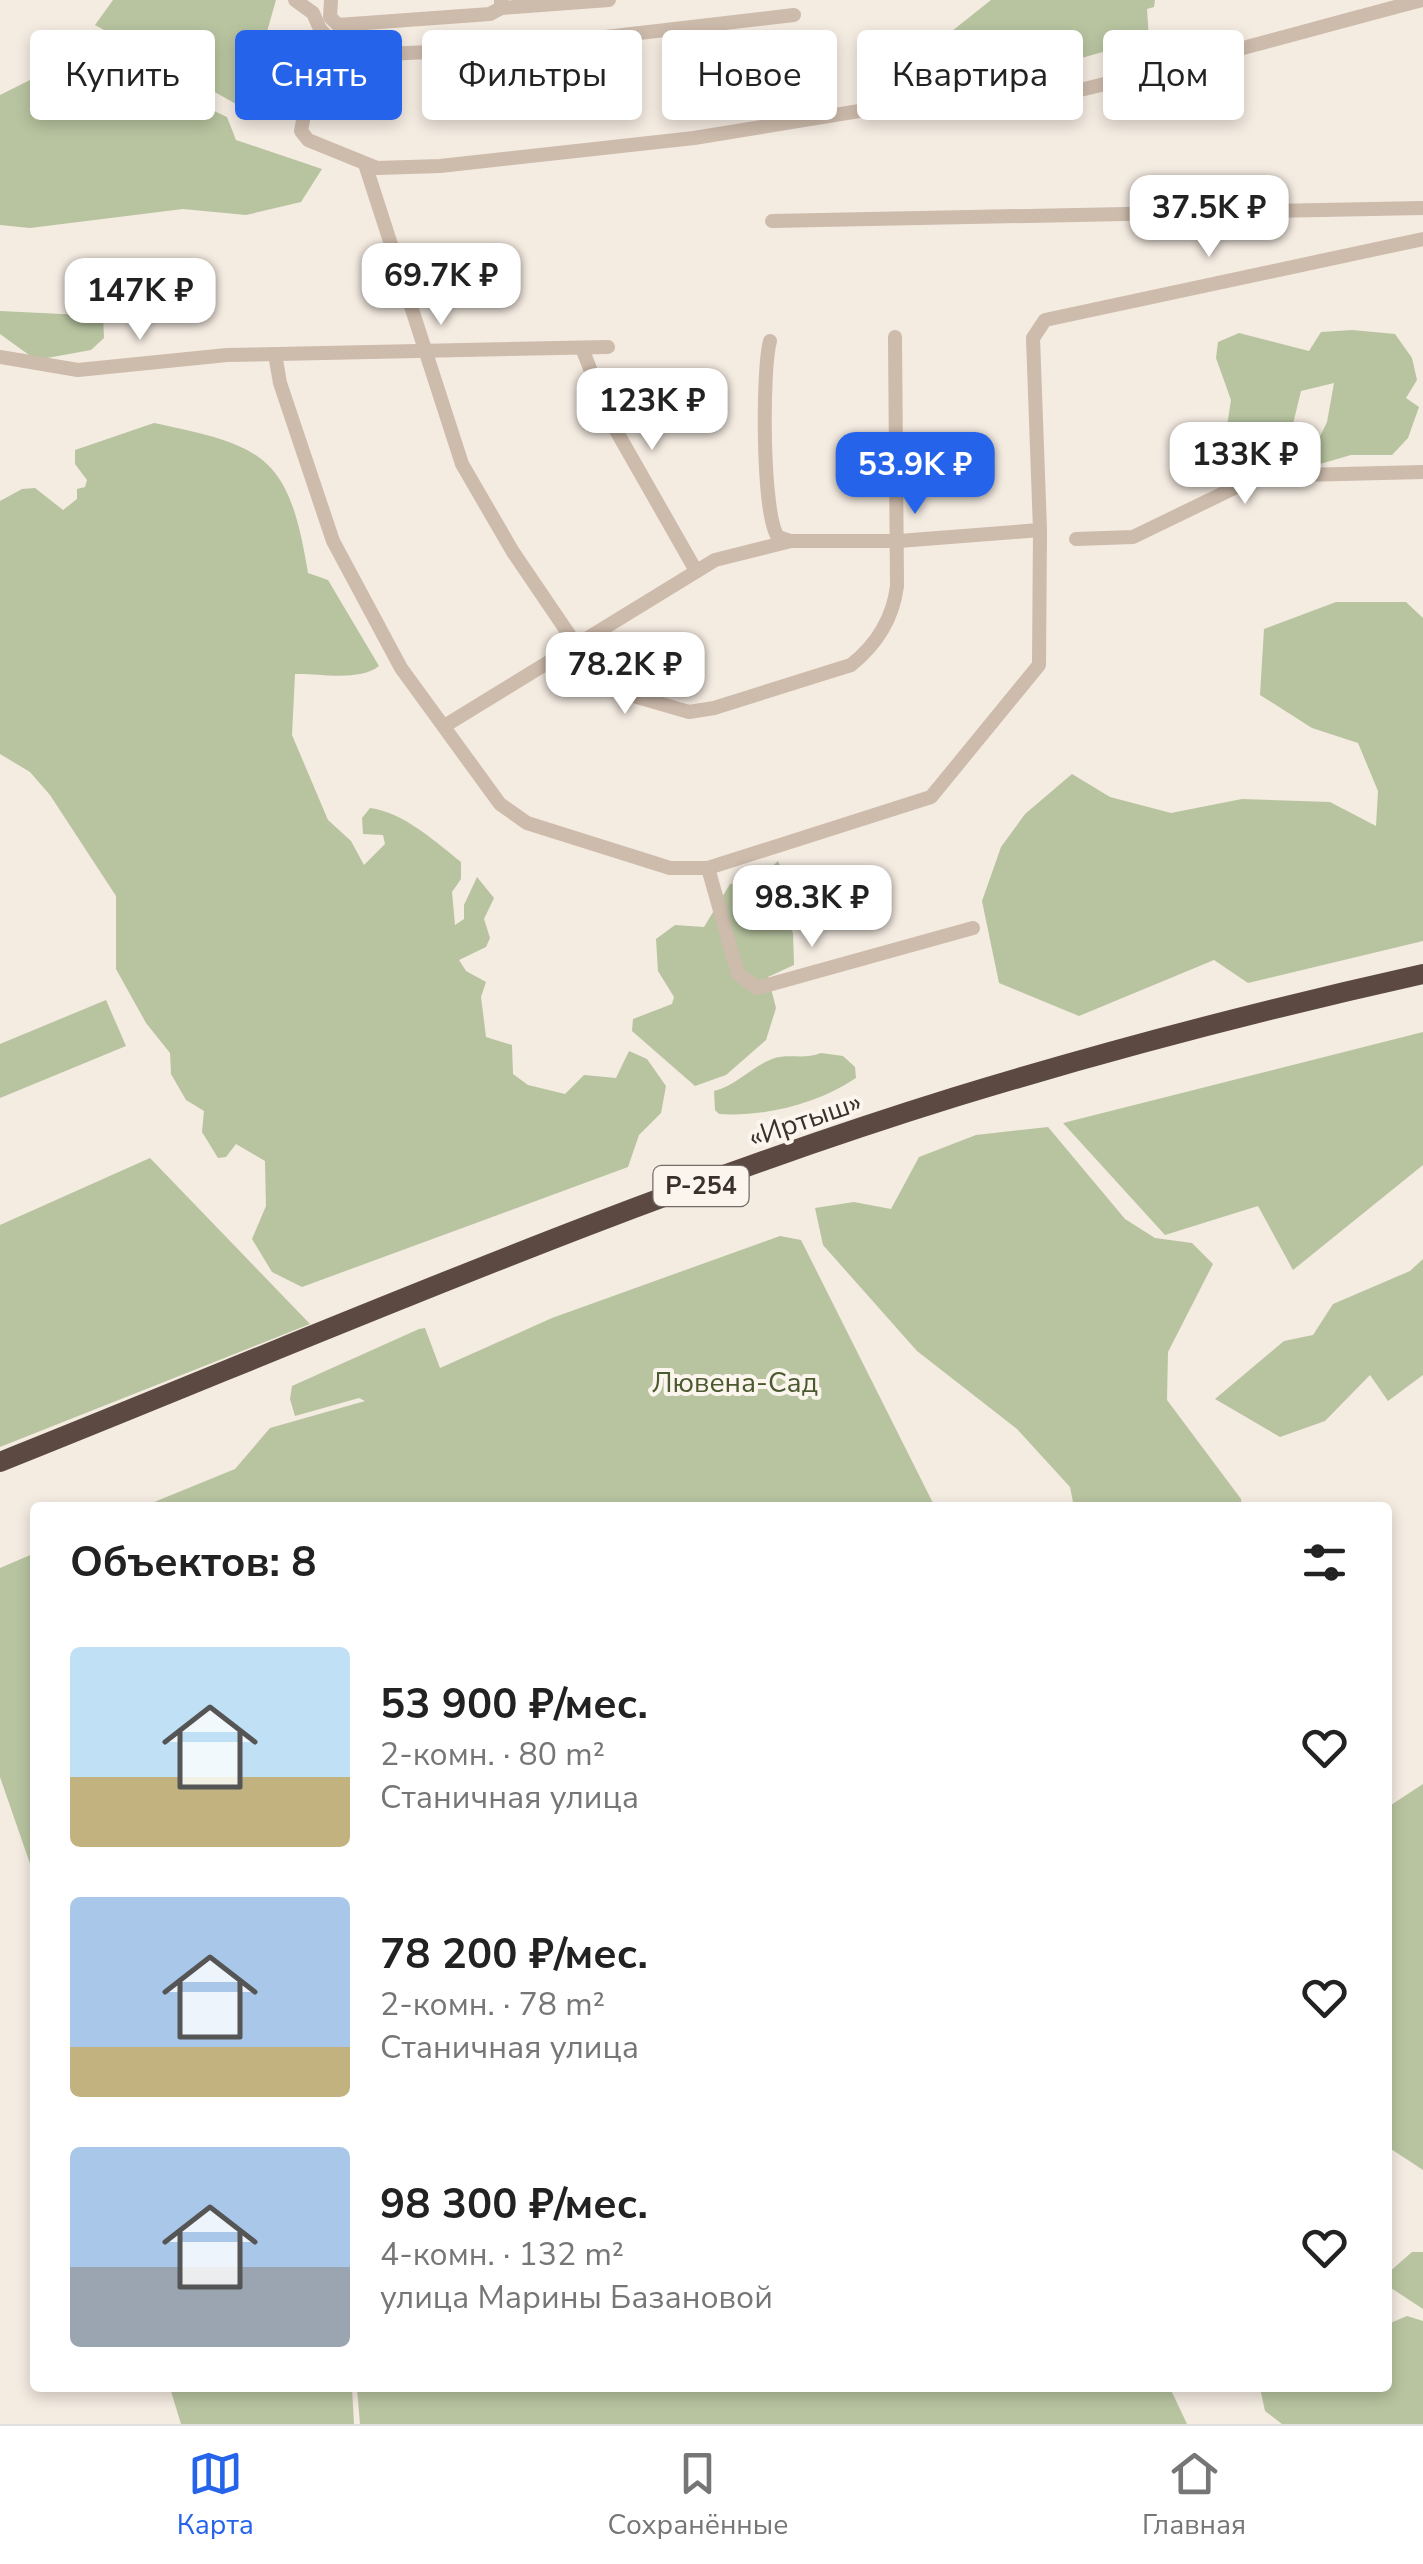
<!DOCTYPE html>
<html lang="ru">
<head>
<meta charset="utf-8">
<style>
  body { margin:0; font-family:"Nunito Sans",sans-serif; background:#f6f6f6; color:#222; height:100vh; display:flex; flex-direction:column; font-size:38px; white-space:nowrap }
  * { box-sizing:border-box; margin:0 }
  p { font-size:32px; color:#767676 }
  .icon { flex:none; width:55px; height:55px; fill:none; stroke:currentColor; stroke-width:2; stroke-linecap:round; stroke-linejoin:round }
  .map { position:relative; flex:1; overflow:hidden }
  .details { position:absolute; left:30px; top:1502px; width:1362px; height:890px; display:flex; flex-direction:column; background:#fff; border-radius:10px; box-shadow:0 5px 15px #0003 }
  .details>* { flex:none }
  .top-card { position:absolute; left:30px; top:30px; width:1365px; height:90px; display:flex; gap:20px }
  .price { position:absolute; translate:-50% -85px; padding:0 22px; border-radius:20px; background:#fff; color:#222; font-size:32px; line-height:65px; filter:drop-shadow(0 2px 5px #0008) }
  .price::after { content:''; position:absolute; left:50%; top:60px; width:30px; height:22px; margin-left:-15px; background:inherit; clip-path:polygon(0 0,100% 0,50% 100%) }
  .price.selected { background:#2563eb; color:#fff }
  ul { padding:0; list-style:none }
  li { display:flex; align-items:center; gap:30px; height:250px; padding:0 40px }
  li span { display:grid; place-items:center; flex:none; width:280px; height:200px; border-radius:10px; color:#555 }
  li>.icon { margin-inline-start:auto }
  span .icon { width:120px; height:120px; fill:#fffc; stroke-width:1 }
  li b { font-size:42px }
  h2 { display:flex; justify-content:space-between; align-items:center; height:120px; padding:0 40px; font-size:42px }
  .tag { padding:0 35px; border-radius:10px; background:#fff; box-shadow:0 5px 15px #0003; font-size:35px; line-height:90px }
  .tag.selected { background:#2563eb; color:#fff }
  .tabs { display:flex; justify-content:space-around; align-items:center; height:140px; border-top:2px solid #e0e0e0; background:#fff; font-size:28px; color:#767676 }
  .tabs a { display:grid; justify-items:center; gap:5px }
  .tabs .selected { color:#2563eb }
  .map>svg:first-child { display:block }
</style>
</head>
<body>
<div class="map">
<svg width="1423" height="2424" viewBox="0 0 1423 2424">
  <rect width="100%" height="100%" fill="#f4ebe1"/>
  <!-- green -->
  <g fill="#b8c4a0">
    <path d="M113,0H276L245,109L95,25Z"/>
    <path d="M991,0H1155L1154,7L1147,9L1149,39L1060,64L1019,47L958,54L952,31Z"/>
    <path d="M66,62L117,66L227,117L236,140L322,169L301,202L246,215L183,209L30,228L0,225V95Z"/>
    <path d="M0,311L103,316L104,338L91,350L36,360L0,334Z"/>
    <path d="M1352,330L1395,334L1412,358L1417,380L1406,398L1419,407L1408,438L1392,455H1351L1313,466L1309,459L1327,422L1334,383L1301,391L1293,424C1268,440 1252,442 1227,426L1231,400L1216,358L1218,342L1239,333L1309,351L1321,332Z"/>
    <path d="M154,423C265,446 289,456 308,573L328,580L379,666C359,682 319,673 295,674L292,735L328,820L351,841L364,865L385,844L383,835L363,834L362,818L370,808C403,812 436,842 461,862V879L452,892L455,925L464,919V905L477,877L494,898L484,919L490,938L486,947L459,960L466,971L486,982L481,997L486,1037L512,1045L513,1074L528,1085L565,1094L584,1075L616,1078L629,1051L647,1059L666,1086L661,1113L639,1135L628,1167L302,1287L272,1272L252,1239L266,1206L265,1161L236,1144L226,1157L218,1158L202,1132L204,1111L186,1100L171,1074L170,1053L146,1023L116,969V896L50,795L30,772L0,754V501L22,489L35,488L63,510L77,499V489L85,487L87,480L75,464V450Z"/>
    <path d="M1336,602H1406L1423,618V941L1248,983L1214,960L1079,1016L999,983L982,901L1001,847L1025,814L1072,774L1110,797L1171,813L1242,799L1330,802L1376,826L1378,791L1358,743L1312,728L1260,695L1264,629Z"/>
    <path d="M778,861L784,875L777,902L793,933L794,965L768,977L776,1008L766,1040L726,1075L695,1086L632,1031L633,1019L672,1004L674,997L658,971L656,939L675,925L704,927L730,884L747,883L765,895L766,872Z"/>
    <path d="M106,1000L126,1046L0,1098V1044Z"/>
    <path d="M1423,1032V1165L1293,1270L1258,1206L1165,1235L1063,1123Z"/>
    <path d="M821,1053L843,1056L855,1067L856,1078C817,1104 765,1117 719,1114L715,1110L714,1091C737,1085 751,1067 772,1059C788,1053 804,1060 821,1053Z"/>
    <path d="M1048,1127L1125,1219L1155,1238L1192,1243L1213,1264L1168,1352L1167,1400L1241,1499L1242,1507H1074L1070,1487L1017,1429L917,1351L823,1245L815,1208L854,1202L891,1209L919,1157L976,1135Z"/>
    <path d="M150,1158L310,1324L0,1447V1225Z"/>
    <path d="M780,1236L801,1240L935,1507H142L235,1469L270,1428L365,1401L359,1398L295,1416L290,1399L292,1386L419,1329L425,1328L440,1368L552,1318Z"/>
    <path d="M1423,1259V1375L1388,1401L1370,1375L1325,1421L1280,1437L1215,1399L1284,1341L1313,1335L1333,1304L1410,1271Z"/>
    <path d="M35,1553V1878L0,1777V1568Z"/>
    <path d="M1423,1784V2170L1388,2147V1807Z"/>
    <path d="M1412,2252H1423V2309L1388,2286V2273Z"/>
    <path d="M1407,2316L1423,2321V2424H1282L1265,2411L1260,2388H1388V2324Z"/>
    <path d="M170,2388H352L354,2424H181Z"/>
    <path d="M357,2388H1170L1187,2424H360Z"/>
  </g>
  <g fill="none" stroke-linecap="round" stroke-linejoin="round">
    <!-- minor -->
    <g stroke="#cdbbac" stroke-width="14">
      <path d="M295,0L313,13L320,29L301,131L308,140L377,168L440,166L694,138L945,97"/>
      <path d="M331,0L330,17L338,25L490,14L501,8"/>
      <path d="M501,1V8L609,0"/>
      <path d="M320,29L334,44L367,55L511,48L794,15"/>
      <path d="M976,109C1008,92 1045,98 1080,90C1195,62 1308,30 1422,0"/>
      <path d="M365,164L462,464L513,552L602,683L620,692L689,712L714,708L851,665C876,645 893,618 897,586L895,337"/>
      <path d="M772,221L1423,208"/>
      <path d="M770,341C762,370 762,515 778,537L790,541"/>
      <path d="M582,348L609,418L695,569"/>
      <path d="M275,354L280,383L333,541L401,668L500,804L527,823L670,868H708L931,797L1039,665L1040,530L1033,338L1045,320L1423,239"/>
      <path d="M0,357L78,370L227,355L608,347"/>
      <path d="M1076,539L1133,537L1259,476L1423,472"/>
      <path d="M446,725L715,560L791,541H899L1040,530"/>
      <path d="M708,868L738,974L757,988L973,928"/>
    </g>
    <!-- highway -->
    <path stroke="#5c4a42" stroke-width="20" d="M0,1462C316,1336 629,1198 955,1097C1109,1050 1266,1009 1423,974"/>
  </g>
  <g text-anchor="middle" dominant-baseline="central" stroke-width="8" stroke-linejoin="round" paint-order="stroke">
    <!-- shield labels -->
    <rect fill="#fbf5ee" stroke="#756b66" stroke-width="2.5" x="653.5" y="1166" width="95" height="40" rx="8"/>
    <g font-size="25" font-weight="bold" fill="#3b302b">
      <text x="701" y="1186">Р-254</text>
    </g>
    <!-- street labels -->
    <g font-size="28" fill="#3b302b" stroke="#fbf5ee">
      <text transform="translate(805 1120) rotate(-19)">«Иртыш»</text>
    </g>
    <!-- park labels -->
    <g font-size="28" fill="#4a5a2e" stroke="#fbf5ee">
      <text x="735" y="1383">Лювена-Сад</text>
    </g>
  </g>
</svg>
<b class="price" style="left:1209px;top:260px">37.5K ₽</b>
<b class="price" style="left:441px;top:328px">69.7K ₽</b>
<b class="price" style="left:140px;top:343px">147K ₽</b>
<b class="price" style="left:652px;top:453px">123K ₽</b>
<b class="price" style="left:1245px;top:507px">133K ₽</b>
<b class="price selected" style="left:915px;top:517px">53.9K ₽</b>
<b class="price" style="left:625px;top:717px">78.2K ₽</b>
<b class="price" style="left:812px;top:950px">98.3K ₽</b>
<div class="top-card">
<a class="tag">Купить</a>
<a class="tag selected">Снять</a>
<a class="tag">Фильтры</a>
<a class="tag">Новое</a>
<a class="tag">Квартира</a>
<a class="tag">Дом</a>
</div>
<section class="details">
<h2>Объектов: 8<svg class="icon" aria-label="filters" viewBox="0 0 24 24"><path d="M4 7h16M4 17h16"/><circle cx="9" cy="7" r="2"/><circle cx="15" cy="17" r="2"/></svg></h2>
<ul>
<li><span style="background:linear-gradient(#bfe0f5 65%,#c2b280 0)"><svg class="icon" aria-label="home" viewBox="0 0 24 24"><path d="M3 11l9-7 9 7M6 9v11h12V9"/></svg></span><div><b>53 900 ₽/мес.</b><p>2-комн. · 80 m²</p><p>Станичная улица</p></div><svg class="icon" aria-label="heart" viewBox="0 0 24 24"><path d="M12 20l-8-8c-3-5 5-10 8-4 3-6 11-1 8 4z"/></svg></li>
<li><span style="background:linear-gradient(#a9c7e8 75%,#c2b280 0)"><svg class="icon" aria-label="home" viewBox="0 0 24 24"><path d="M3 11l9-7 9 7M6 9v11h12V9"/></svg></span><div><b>78 200 ₽/мес.</b><p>2-комн. · 78 m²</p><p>Станичная улица</p></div><svg class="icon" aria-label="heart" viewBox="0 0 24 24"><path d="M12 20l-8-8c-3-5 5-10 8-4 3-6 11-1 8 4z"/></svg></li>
<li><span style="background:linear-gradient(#a9c7e8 60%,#9aa5b1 0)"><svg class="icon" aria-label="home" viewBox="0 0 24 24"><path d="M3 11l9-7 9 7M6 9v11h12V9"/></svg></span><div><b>98 300 ₽/мес.</b><p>4-комн. · 132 m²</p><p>улица Марины Базановой</p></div><svg class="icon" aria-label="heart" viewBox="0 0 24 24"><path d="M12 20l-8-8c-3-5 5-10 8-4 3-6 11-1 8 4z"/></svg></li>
</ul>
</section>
</div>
<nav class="tabs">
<a class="selected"><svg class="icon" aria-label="map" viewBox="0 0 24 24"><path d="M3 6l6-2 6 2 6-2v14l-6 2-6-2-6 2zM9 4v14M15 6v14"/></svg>Карта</a>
<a><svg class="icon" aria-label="saved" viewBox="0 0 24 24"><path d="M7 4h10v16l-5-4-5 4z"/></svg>Сохранённые</a>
<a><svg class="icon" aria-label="home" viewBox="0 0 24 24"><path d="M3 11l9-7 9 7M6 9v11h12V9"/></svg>Главная</a>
</nav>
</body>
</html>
